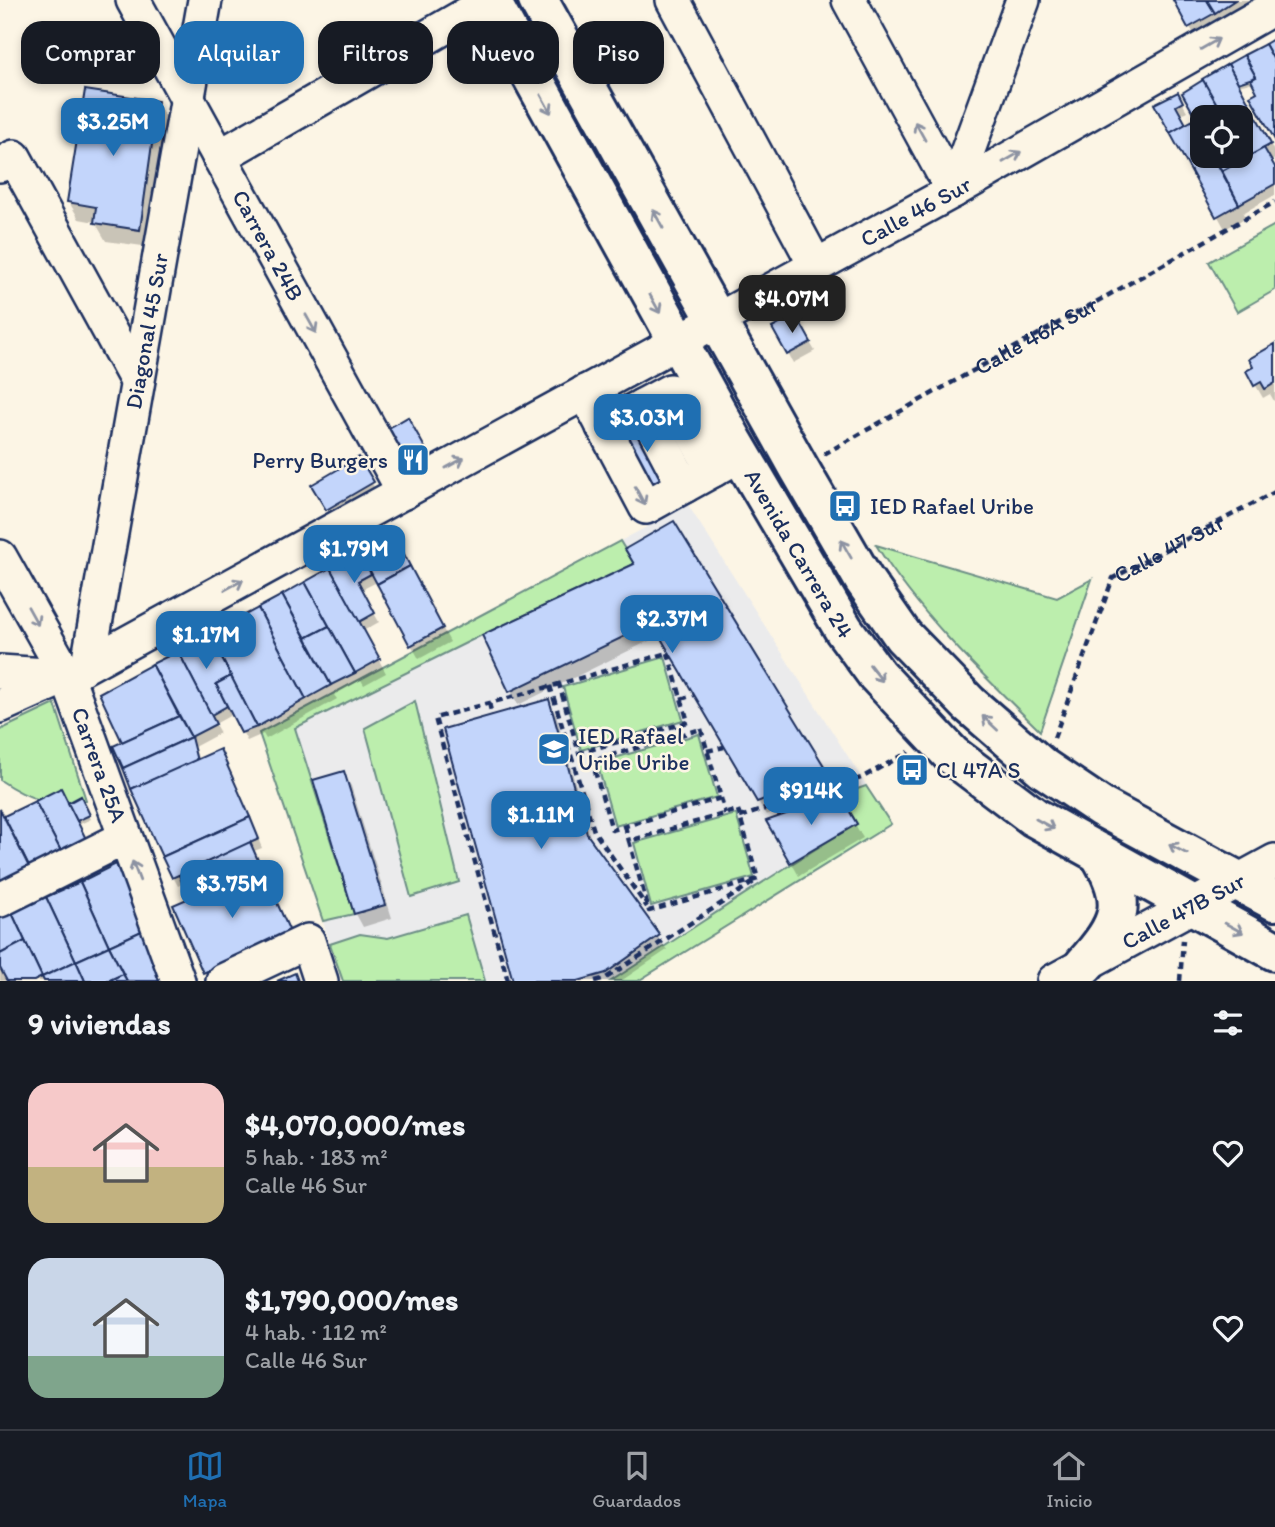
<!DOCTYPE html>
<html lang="es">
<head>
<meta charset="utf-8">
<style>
  body { margin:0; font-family:Itim,sans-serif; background:#242831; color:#f1f3f6; height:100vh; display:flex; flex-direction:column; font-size:26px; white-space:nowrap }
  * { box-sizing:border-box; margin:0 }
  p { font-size:23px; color:#9ea1a6 }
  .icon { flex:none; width:38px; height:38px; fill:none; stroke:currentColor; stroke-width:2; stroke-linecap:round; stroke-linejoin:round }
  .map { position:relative; height:981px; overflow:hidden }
  .side { display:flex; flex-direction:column; background:#171b24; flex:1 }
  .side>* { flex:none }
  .banner { position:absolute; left:21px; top:21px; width:700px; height:63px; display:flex; gap:14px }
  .fabs { position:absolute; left:1190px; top:105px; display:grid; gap:14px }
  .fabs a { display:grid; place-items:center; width:63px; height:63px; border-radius:14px; background:#171b24; box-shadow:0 4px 10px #0003; font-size:35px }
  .price { position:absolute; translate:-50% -60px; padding:0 16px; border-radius:14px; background:#1f6fb2; color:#fff; font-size:23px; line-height:46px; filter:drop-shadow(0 2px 4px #0008) }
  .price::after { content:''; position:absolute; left:50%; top:42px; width:21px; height:16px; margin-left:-10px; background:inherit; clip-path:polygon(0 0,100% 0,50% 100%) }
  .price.active { background:#222; color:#fff }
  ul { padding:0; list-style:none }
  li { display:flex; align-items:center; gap:21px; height:175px; padding:0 28px }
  li span { display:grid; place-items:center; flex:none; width:196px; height:140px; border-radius:21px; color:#555 }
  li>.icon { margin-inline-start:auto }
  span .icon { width:84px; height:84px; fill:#fffc; stroke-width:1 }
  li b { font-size:30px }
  h2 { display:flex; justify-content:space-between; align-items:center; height:84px; padding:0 28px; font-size:30px }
  .chip { padding:0 24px; border-radius:21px; background:#171b24; box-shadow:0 4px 10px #0003; font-size:24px; line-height:63px }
  .chip.active { background:#1f6fb2; color:#fff }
  .tab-bar { display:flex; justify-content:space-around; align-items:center; height:98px; border-top:2px solid #363941; background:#171b24; font-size:19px; color:#9ea1a6 }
  .tab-bar a { display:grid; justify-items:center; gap:4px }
  .tab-bar .active { color:#1f6fb2 }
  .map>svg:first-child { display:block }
</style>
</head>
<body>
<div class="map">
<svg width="1275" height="981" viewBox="0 0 1275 981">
  <rect width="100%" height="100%" fill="#fcf5e5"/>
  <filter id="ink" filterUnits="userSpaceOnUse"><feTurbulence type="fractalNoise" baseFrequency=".0143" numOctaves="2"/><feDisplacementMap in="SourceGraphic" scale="14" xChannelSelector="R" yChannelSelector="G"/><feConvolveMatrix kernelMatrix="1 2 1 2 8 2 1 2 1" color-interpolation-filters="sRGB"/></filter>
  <g filter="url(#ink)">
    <!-- built -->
    <path fill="#ebebec" d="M688,505L891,824L638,981H343L259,733Z"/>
    <!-- green -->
    <g fill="#bceead" stroke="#6c8e86" stroke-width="2">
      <path d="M1275,225V290L1237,312L1209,262Z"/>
      <path d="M620,541L634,564L482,635L295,728L354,914L323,921L259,733Z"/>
      <path d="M876,545L1057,598L1092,579L1040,731C981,673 921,616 876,545Z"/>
      <path d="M665,657L683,720L581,750L563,687Z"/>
      <path d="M415,701L459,882L411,897L365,728Z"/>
      <path d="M55,704L86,800C52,808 28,799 0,780V730Z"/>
      <path d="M699,734L717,797L615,826L597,763Z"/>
      <path d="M866,786L891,824L638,981H611C693,929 773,873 857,824L840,795Z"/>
      <path d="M736,814L754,877L651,906L634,843Z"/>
      <path d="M466,915L485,981H343L330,944L360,934L388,938Z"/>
    </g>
    <!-- shadow -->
    <g fill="#0003">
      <path d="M1175,0H1253L1195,36Z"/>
      <path d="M1275,40V137L1254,82L1238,86L1275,153V159L1270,162L1275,170V195L1243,213L1245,218L1225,229L1157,105L1177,94L1187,111L1179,115L1185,126L1193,122L1202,138V156H1212L1232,193L1235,191L1216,156H1241V117H1202V129L1184,94Z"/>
      <path d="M157,103L168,121L150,247L106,241L95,222L79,219L69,202Z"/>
      <path d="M795,317L815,351L793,363L775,329Z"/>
      <path d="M1275,346V401H1274L1270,394L1263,398L1248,372Z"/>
      <path d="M407,419L432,464L410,477L384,432Z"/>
      <path d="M358,459L377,492L332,518L314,485Z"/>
      <path d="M674,523L835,788L766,815L661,635L518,705L484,636L636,565Z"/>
      <path d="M393,536L450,642L419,659L377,582L361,590L379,622L363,631L386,673L364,685L361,680L334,695L337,699L266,739L263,734L247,741L233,714L215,724L220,733L194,747L199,761L227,765L262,848L254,851L210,981L204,972L191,899L184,883L178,886L173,877L124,742L101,694Z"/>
      <path d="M548,701L556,715L592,844L667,950L621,981H515Z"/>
      <path d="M343,773L351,786L392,918L363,927L356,914L315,781Z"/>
      <path d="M60,790L68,805L80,799L91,819L78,825L91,852L35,880L37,885L10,899L7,895L0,898V811L4,818Z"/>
      <path d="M839,797L863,838L799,876L768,822Z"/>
      <path d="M116,867L166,981H0V921Z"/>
    </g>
    <!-- building -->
    <g fill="#c3d5fb" stroke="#1b2f5e" stroke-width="2">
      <path d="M1173,0H1207L1215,13L1188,28Z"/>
      <path d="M1207,0H1235L1215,13Z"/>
      <path d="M1275,38V62L1265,44Z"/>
      <path d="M1265,44L1275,62V140L1250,96L1257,92L1251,80L1256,77L1244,55Z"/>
      <path d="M1244,55L1256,77L1238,83L1228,64Z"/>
      <path d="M1228,64L1271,144L1246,158L1241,149V117H1224L1202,79Z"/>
      <path d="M1203,80L1218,106L1196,118L1182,93Z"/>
      <path d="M85,90L158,101L140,230L94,223L96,207L67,202Z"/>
      <path d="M1178,92L1183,102L1176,106L1186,124L1170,133L1154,104Z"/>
      <path d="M1218,106L1224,117H1202V136L1193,120Z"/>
      <path d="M1193,120L1202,136V156H1213L1239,204L1216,217L1170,133Z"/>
      <path d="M1264,148L1275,167V184L1239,204L1222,171Z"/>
      <path d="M1241,149L1246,158L1222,171L1213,156H1241Z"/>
      <path d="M796,315L811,342L787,355L772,328Z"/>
      <path d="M1275,344V383L1265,389L1261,382L1254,386L1246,371L1253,367L1249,359Z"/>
      <path d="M408,417L429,455L403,469L382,432Z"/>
      <path d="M642,417L675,478L652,490L620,429Z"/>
      <path d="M359,457L374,482L326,510L311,485Z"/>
      <path d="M674,521L829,774L757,802L652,623L509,692L482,635L634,564L625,549Z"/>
      <path d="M394,534L410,566L377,584L360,552Z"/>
      <path d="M360,552L371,574L358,581L375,613L359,622L330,568Z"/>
      <path d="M410,566L443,628L410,646L377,584Z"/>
      <path d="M330,568L380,659L355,673L305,582Z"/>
      <path d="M305,582L329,626L306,638L282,595Z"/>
      <path d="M282,595L331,685L306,699L258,608Z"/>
      <path d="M258,608L306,699L257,727L209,634Z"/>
      <path d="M329,626L355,673L331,685L306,638Z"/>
      <path d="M209,634L231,676L216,684L227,706L211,715L178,651Z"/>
      <path d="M178,651L216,724L191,737L152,664Z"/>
      <path d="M152,664L179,716L122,742L99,693Z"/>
      <path d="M231,676L257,727L241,733L216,684Z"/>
      <path d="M549,699L587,834L660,935L606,973L578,981H513L443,729Z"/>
      <path d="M179,716L191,737L123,768L113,746Z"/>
      <path d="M191,737L197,761L131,789L123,768Z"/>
      <path d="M220,749L250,817L162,857L131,789Z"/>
      <path d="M344,771L385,905L354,914L313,780Z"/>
      <path d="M61,788L88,843L63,855L35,801Z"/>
      <path d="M840,795L857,824L790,863L766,821Z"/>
      <path d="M81,796L90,815L77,821L68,803Z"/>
      <path d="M35,801L63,855L31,871L4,816Z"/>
      <path d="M0,809L31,871L0,886Z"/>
      <path d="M250,817L259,839L172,878L162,857Z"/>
      <path d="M250,842L261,867L189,899L179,875Z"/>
      <path d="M116,864L146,929L109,946L80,882Z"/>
      <path d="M261,867L291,934L203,973L173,905Z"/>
      <path d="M80,882L109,946L76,961L46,897Z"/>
      <path d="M46,897L76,961L42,977L12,913Z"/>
      <path d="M12,913L25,941L0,954V918Z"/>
      <path d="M146,929L166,981H127L109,946Z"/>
      <path d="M25,941L42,977L34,981H7L0,968V954Z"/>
      <path d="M109,946L123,974L108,981H85L76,961Z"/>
      <path d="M76,961L85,981H44L42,977Z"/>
      <path d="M295,973L298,981H277Z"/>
      <path d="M123,974L127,981H108Z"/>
    </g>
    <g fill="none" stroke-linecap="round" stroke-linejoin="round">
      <defs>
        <g id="minor">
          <path id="s3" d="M133,0L404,492"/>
          <path d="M673,0L816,266"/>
          <path d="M849,0L953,191"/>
          <path d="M219,157L490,1"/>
          <path d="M0,165L14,157L137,381"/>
          <path d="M953,191L1023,0"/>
          <path d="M585,392L646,507L740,455"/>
          <path d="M642,406L684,486"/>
          <path d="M603,427L670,391L713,470"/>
          <path id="s4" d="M0,557L67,676L178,981"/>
          <path id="s5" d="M88,664L205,0"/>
          <path d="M0,672L61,676"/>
          <path id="s6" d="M0,706L67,676L953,191L1275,7"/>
          <path d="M0,900L124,838"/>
          <path d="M223,981L308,941L321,981"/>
          <path id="s7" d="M1054,981L1275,861"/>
        </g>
        <g id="major">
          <path id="s8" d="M490,0L733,441L844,630L877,675L952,755L1034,817L1275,951"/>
          <path d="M538,0L799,468L864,580L903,636L969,704L1043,768L1101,807L1275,901"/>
          <path d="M1084,965C1121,924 1130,903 1099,853"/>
        </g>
      </defs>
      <!-- minor casing -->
      <use href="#minor" stroke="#1b2f5e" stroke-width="38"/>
      <!-- major casing -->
      <use href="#major" stroke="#1b2f5e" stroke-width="44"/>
      <!-- path -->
      <g stroke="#1b2f5e" stroke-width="4.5" stroke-dasharray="7 5" stroke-linecap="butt">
        <path id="s1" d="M824,454L1275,202"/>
        <path d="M668,653L688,722L579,753L559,684Z"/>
        <path d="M550,686L594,831L647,907"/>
        <path d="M681,699L694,695"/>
        <path d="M489,703L492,715"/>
        <path d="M701,729L721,798L612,830L592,761Z"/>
        <path id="s2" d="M1054,738L1113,578L1275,492"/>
        <path d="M707,751L724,747"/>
        <path d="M721,798L725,814"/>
        <path d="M738,810L758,879L649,911L629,841Z"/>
        <path d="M740,817L861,778L909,752"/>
        <path d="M625,826L629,841"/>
        <path d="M508,981L435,718L559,684"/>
        <path d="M595,981L606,978L754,882"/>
        <path d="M1180,981L1183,940"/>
      </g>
      <!-- minor -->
      <use href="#minor" stroke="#fcf5e5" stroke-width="33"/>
      <!-- major -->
      <use href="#major" stroke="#fcf5e5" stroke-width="38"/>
    </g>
    <!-- one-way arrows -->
    <defs><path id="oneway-shaft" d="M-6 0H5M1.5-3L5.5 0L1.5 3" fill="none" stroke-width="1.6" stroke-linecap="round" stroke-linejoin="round" transform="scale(1.75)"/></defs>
    <g stroke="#8c92a2">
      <use href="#oneway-shaft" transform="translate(1210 44) rotate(-30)"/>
      <use href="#oneway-shaft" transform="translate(546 104) rotate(61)"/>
      <use href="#oneway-shaft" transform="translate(920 131) rotate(-119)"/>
      <use href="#oneway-shaft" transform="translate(1012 157) rotate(-30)"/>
      <use href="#oneway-shaft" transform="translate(658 219) rotate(-119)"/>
      <use href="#oneway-shaft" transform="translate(655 304) rotate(61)"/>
      <use href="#oneway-shaft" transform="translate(311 324) rotate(61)"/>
      <use href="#oneway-shaft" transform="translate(455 463) rotate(-29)"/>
      <use href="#oneway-shaft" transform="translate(640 496) rotate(62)"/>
      <use href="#oneway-shaft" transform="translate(846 549) rotate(-120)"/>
      <use href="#oneway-shaft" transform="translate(234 585) rotate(-29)"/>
      <use href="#oneway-shaft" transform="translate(33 616) rotate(61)"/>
      <use href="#oneway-shaft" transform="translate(876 673) rotate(52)"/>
      <use href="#oneway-shaft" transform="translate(990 723) rotate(-137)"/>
      <use href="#oneway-shaft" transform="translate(1045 824) rotate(29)"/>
      <use href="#oneway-shaft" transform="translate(1178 849) rotate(-152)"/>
      <use href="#oneway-shaft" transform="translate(136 871) rotate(-111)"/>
      <use href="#oneway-shaft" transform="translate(1234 928) rotate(29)"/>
    </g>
  </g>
  <!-- icons -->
  <defs>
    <symbol id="restaurant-square" viewBox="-11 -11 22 22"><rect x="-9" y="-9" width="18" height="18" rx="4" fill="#1f6fb2" stroke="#fcf5e5"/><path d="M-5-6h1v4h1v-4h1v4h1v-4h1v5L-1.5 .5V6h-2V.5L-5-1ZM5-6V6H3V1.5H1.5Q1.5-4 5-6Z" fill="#fff"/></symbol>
    <symbol id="bus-square" viewBox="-11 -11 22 22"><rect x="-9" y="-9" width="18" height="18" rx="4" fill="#1f6fb2" stroke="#fcf5e5"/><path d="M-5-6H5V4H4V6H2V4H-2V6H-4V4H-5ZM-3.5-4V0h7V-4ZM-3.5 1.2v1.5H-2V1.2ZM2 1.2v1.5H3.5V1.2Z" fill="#fff"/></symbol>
    <symbol id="school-square" viewBox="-11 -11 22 22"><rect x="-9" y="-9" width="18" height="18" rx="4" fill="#1f6fb2" stroke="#fcf5e5"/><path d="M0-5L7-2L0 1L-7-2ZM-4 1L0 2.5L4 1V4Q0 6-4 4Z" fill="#fff"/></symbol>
  </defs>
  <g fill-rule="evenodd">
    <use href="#restaurant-square" x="394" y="441" width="38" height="38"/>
    <use href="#bus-square" x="826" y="487" width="38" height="38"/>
    <use href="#school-square" x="535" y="730" width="38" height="38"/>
    <use href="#bus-square" x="893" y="751" width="38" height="38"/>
  </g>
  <g text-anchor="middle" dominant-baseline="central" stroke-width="5" stroke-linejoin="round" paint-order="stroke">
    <!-- street labels -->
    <g font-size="23" fill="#1b2f5e" stroke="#fcf5e5">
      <text stroke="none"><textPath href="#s6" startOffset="1041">Calle 46 Sur</textPath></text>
      <text stroke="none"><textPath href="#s3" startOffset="280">Carrera 24B</textPath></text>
      <text stroke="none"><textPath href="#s5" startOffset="338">Diagonal 45 Sur</textPath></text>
      <text stroke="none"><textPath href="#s1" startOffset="243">Calle 46A Sur</textPath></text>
      <text stroke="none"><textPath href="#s2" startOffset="234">Calle 47 Sur</textPath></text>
      <text stroke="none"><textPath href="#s8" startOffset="634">Avenida Carrera 24</textPath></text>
      <text stroke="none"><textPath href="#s4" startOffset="231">Carrera 25A</textPath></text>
      <text stroke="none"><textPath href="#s7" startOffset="147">Calle 47B Sur</textPath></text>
    </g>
    <!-- poi labels -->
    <g font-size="23" fill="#1b2f5e" stroke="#fcf5e5" text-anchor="start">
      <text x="388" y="460" text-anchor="end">Perry Burgers</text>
      <text x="870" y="506">IED Rafael Uribe</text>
      <text x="578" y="736">IED Rafael<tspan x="578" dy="26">Uribe Uribe</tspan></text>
      <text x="936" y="770">Cl 47A S</text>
    </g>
  </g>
</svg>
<div class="fabs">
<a><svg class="icon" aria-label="locate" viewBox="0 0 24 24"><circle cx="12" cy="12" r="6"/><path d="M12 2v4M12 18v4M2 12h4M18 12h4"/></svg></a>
</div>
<b class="price" style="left:113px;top:158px">$3.25M</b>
<b class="price active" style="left:792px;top:335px">$4.07M</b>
<b class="price" style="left:647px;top:454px">$3.03M</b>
<b class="price" style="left:354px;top:585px">$1.79M</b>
<b class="price" style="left:672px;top:655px">$2.37M</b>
<b class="price" style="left:206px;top:671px">$1.17M</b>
<b class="price" style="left:811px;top:827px">$914K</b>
<b class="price" style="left:541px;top:851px">$1.11M</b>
<b class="price" style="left:232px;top:920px">$3.75M</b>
<div class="banner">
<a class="chip">Comprar</a>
<a class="chip active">Alquilar</a>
<a class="chip">Filtros</a>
<a class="chip">Nuevo</a>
<a class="chip">Piso</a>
</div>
</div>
<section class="side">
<h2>9 viviendas<svg class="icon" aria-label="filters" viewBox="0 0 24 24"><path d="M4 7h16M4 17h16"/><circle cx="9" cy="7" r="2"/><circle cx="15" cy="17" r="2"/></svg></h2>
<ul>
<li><span style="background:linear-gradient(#f6c9c9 60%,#c2b280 0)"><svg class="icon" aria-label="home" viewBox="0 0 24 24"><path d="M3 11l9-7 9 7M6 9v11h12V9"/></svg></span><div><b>$4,070,000/mes</b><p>5 hab. · 183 m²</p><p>Calle 46 Sur</p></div><svg class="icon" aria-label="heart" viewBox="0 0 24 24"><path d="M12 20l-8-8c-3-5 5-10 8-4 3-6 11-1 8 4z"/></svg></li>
<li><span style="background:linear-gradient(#c9d6e8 70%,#7fa58c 0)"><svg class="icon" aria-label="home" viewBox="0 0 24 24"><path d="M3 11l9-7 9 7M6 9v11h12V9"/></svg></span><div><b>$1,790,000/mes</b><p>4 hab. · 112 m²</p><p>Calle 46 Sur</p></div><svg class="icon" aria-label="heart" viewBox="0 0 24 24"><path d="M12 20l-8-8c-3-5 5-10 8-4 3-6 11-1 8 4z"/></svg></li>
</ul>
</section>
<nav class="tab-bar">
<a class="active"><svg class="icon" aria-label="map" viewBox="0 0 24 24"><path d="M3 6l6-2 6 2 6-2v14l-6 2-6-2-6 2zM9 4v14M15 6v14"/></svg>Mapa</a>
<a><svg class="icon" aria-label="saved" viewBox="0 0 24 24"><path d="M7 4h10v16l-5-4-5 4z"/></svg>Guardados</a>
<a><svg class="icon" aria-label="home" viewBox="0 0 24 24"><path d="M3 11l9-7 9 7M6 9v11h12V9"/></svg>Inicio</a>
</nav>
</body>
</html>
